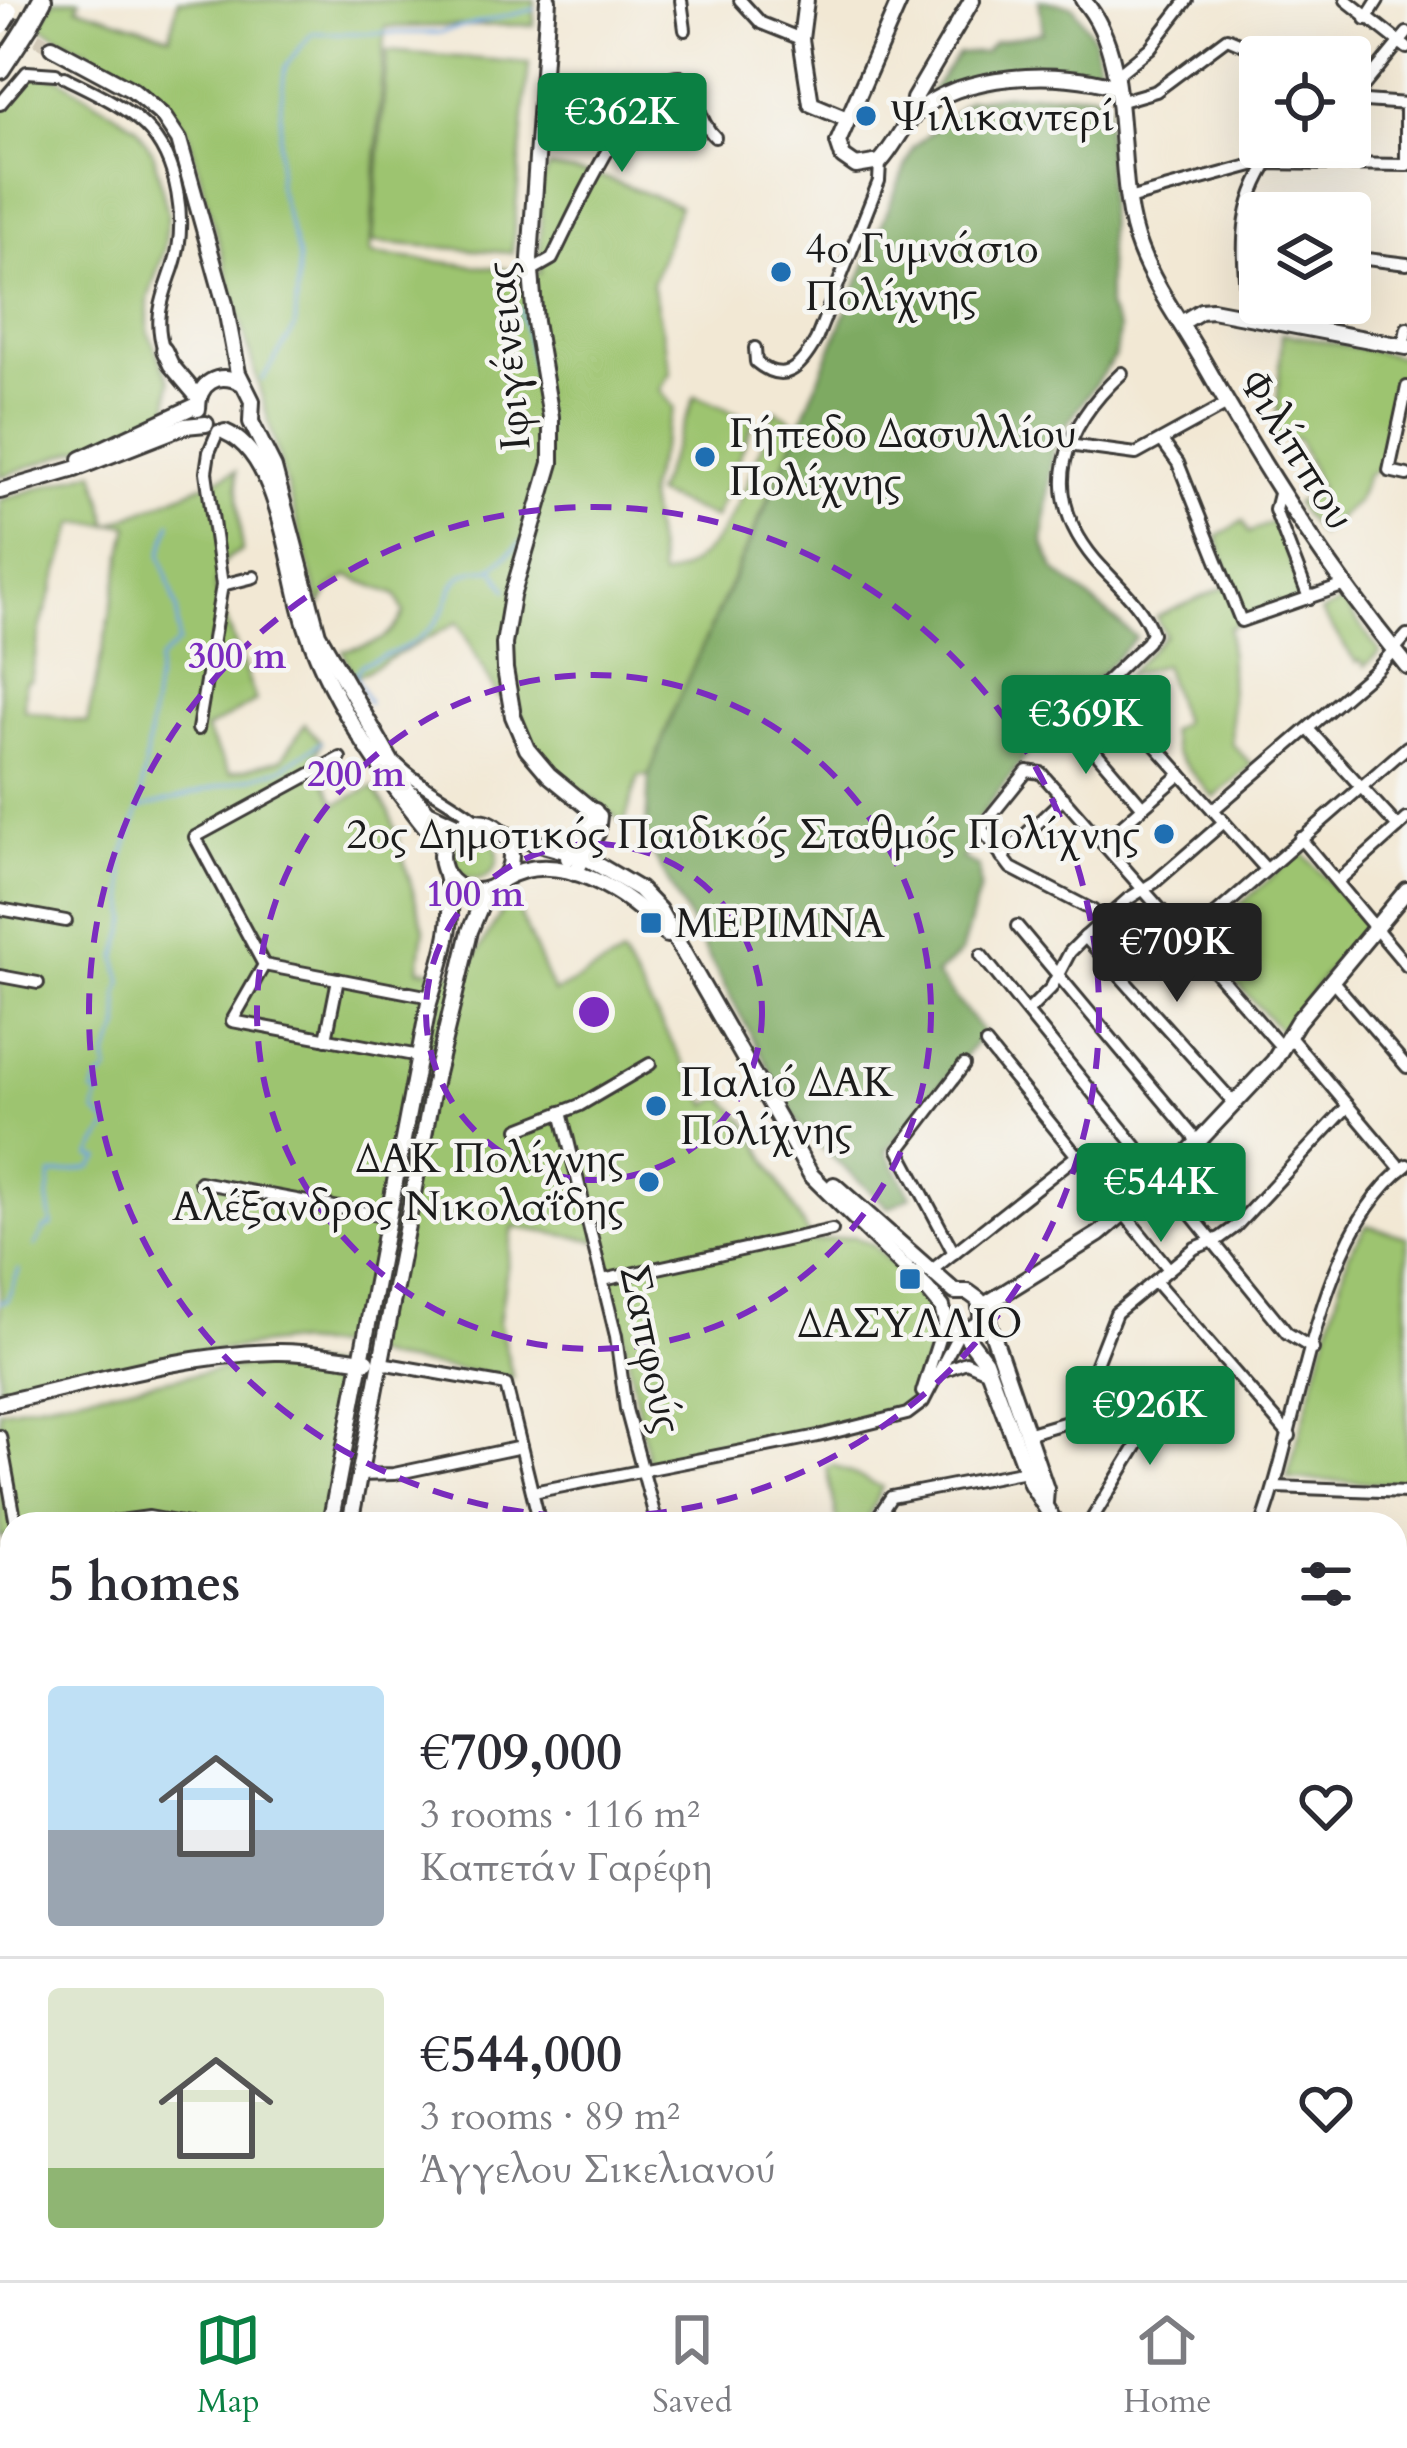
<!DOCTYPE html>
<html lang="en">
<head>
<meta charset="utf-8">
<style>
  body { margin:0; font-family:Cardo,serif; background:#f7f7f7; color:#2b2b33; height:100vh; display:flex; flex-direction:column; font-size:45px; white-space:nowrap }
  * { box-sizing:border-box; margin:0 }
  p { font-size:39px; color:#7c7c81 }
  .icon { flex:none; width:66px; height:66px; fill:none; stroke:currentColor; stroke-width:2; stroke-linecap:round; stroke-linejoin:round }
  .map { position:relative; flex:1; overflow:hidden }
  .panel { position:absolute; left:0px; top:1512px; width:1407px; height:768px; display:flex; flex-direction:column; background:#fff; border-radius:36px 36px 0 0; box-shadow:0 12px 48px #0002 }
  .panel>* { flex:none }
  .tools { position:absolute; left:1239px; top:36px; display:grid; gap:24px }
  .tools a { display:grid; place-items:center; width:132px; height:132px; border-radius:12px; background:#fff; box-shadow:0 12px 48px #0002; font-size:60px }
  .price { position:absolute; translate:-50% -102px; padding:0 27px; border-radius:12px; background:#0b8043; color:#fff; font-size:39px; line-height:78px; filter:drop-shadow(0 3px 6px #0008) }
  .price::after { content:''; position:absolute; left:50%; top:72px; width:36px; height:27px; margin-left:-18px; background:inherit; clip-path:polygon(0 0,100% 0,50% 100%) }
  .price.current { background:#222; color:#fff }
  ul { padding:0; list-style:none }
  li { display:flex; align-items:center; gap:36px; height:300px; padding:0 48px }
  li+li { border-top:3px solid #e1e1e2 }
  li span { display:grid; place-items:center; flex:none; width:336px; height:240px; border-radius:12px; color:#555 }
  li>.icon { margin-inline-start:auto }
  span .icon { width:144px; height:144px; fill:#fffc; stroke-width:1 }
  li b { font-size:51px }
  h2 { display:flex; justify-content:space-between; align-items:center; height:144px; padding:0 48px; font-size:51px }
  .dock { display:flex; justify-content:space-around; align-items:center; height:168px; border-top:3px solid #e1e1e2; background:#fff; font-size:33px; color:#7c7c81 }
  .dock a { display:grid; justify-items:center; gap:6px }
  .dock .current { color:#0b8043 }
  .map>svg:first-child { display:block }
</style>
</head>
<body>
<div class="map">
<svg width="1407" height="2280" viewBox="0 0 1407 2280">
  <rect width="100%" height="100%" fill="#f6f6f2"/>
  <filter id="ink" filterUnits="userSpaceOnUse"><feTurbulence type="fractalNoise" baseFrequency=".00833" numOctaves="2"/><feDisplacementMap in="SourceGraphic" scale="24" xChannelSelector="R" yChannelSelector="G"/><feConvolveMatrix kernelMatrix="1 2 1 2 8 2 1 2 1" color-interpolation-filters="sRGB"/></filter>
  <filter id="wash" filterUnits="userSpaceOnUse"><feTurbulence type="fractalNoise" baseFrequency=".004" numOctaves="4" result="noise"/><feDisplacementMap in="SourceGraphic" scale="48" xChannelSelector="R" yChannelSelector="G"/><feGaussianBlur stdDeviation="2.7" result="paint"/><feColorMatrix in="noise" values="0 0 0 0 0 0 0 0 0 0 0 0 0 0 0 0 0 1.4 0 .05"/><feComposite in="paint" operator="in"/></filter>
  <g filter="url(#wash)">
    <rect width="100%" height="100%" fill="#f2e8d4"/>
    <!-- green -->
    <g fill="#9dc470" stroke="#5c7046" stroke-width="3" fill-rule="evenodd">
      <path d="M54,0H80L77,7L170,36L178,0H535L534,25L385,27L370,254L540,273L541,185L548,167L600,176L679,206L652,284L671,372L660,390L674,408L647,493L661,577C730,563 751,467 775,410L801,425L675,707L649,776H639L624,824C575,782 532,767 516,699L498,697L458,622L354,678L343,651C373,644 390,642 404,613L396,595L348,576L330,589L320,606L188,132C155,78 93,55 39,26Z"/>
      <path d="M387,51L529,63L512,253L373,242Z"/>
      <path d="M33,75L57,77L137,127L154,155L168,214L164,251L148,299V332L170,381L168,411L133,430L0,477V111L23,79Z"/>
      <path d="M1282,333L1407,358V389H1400L1382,467L1367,475L1357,501L1319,535L1295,504L1320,488L1298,439L1275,440Z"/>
      <path d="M695,396L754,420L715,518L655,494Z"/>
      <path d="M95,471L109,525L236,471L242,551C222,558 216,569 215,589L256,701L205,730L230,773L282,759L305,724L321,742L314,759L336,804L373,787L390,813L424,929L419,969L465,974L517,886L520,914L554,993L622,956L708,1105L723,1097L747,1123L812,1242L853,1236L873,1245L924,1298L934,1339L914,1396L903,1409L875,1419L649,1467L620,1316L601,1241L513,1227L499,1322L513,1378L386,1359L357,1348L282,1342L164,1358L0,1389V500ZM75,523L129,525L87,723L24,710L25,682L31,679L41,625Z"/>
      <path d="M1243,521L1249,533L1274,521L1304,597L1229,628L1232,744L1252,765L1214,798L1175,753L1169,731L1182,722L1163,665L1127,675L1165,635L1156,617L1232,584L1217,537Z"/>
      <path d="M1343,602L1380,652L1365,666L1360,660L1356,662L1321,612Z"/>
      <circle cx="476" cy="857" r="22"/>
      <path d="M1301,851L1368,925L1337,959L1281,1032L1199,941Z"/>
      <path d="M1367,1225L1407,1237V1484L1287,1479L1349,1253Z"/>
      <path d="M292,1363L353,1369L322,1524H12V1536L0,1537V1410L251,1364Z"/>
      <path d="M833,1465L882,1487L865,1524H838L827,1468Z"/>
      <path d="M12,1547V2268H388L391,2280H0V1548Z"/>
    </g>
    <!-- forest -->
    <g fill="#7eaa62" stroke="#4d633f" stroke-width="3">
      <path d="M1039,0L1073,6L1094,38L1101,76C1032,60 986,81 922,104L958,54L984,52L994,42L1043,32Z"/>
      <path d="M1091,93L1107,99L1108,308L1119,330L1115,356L1054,443L1043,542L1056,571L1136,637L1030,750L967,834L974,836L962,859L979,867L980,888L961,953L936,975L984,1033L886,1151L911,1196L889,1208L803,1131L652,852L646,833L649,776L675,707L770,498L913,148L968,100L1004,95Z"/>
    </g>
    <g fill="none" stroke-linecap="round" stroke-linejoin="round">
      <!-- stream -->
      <g stroke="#72a6df" stroke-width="3">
        <path d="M520,308L545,430"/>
        <path d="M262,380L295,328L299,259L278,185L281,102L285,67L312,33H438L535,9"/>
        <path d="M538,483L545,457"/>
        <path d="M491,569L521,543"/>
        <path d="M369,703L355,675L361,665C386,654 409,649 430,629C459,602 438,568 494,569L507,590"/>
        <path d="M139,809L281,769L321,742"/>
        <path d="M35,1246L45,1228L52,1226L48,1198L51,1175L91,1168L100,1158L90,1156L109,1125L95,1112L99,1093H93L97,1082L108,1072L106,1059L120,1028L118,993L122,983L117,958L128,919L122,861L139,809L159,660L178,643L177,609L161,555L171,522"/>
        <path d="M0,1303L7,1300L19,1270"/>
      </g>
    </g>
  </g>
  <g filter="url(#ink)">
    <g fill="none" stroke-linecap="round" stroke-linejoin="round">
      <!-- tertiary-tunnel -->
      <path stroke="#d2c9b8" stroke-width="14" stroke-dasharray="14 7" stroke-linecap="butt" d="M0,18L52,47"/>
      <defs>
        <g id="minor">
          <path d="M681,0L685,30"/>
          <path d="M740,0L761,23L801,39"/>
          <path d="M1346,0L1407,48"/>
          <path d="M1366,19L1378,0"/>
          <path d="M64,77C92,91 122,104 145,126C179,159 188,225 173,268C163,297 153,319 164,350"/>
          <path d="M1114,77L1150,48L1187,0"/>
          <path d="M1351,100L1407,104"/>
          <path d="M1352,100L1407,33"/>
          <path d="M1118,102L1156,91L1227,38L1272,57"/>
          <path d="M0,104L27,72L56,74"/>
          <path d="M1406,104V165"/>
          <path d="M1128,199L1260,163L1407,165"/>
          <path d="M1350,257L1407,264"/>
          <path d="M531,271L552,259C571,222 636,72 680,76C700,92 696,119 715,137"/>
          <path d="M1248,317C1243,248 1234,206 1279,147"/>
          <path d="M1403,346L1407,328"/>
          <path d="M755,348L756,362C785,386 801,367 816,340L879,181L880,162"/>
          <path d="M1122,373C1063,427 1038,492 1095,560C1114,582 1143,605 1152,633L1147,642L1072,715L1070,722L1143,807"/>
          <path d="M1407,387L1389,471L1407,475"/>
          <path d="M1162,441L1178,463L1241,621L1345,585"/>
          <path d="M1068,445L1136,454L1227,404"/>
          <path d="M1279,494L1275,510L1309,598"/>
          <path d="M222,585L254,577"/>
          <path d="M1102,686L1266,869"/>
          <path d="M198,729L222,585L206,472L209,452L218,431"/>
          <path d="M1308,729L1398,827"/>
          <path d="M397,764C420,787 451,800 477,821"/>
          <path d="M1213,810L1377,669L1407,635"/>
          <path d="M1300,838L1407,966"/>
          <path d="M1102,843L1181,774"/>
          <path d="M1002,857L1064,798"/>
          <path d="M1338,881L1407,819"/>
          <path d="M0,909L66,921"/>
          <path d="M1103,920L1092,910L1011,868L981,828L1027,771L1041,773L1283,1049"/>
          <path d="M1017,926L1198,1142"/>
          <path d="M1085,937L1235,1104"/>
          <path d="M1185,941L1407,747"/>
          <path d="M981,955L1287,1333L1313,1349"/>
          <path d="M264,965L195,837L340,758"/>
          <path d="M264,965L232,1021L419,1056"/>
          <path d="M264,965L431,997"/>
          <path d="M0,976L38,983"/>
          <path d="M1331,979L1407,1067"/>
          <path d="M1028,1011L1051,988L1070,952L1085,937L1128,899L1155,882L1224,822"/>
          <path d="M1289,1036L1401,1169"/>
          <path d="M326,1039L338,979"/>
          <path d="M986,1044L1169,1269"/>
          <path d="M561,1112L616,1336L626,1409L657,1524"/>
          <path d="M519,1129L580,1105L650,1064"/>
          <path d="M200,1182L388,1217"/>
          <path d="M954,1253L899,1150L964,1065"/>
          <path d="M932,1270L1079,1154"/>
          <path d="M603,1280L832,1230"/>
          <path d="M1155,1281L1290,1436"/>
          <path d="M381,1363L506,1385L540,1524"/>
          <path d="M937,1373L966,1362L989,1372"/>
          <path d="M922,1392L944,1323"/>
          <path d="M1026,1434L1074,1420L1116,1313L1195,1248L1220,1238L1235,1227L1348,1106"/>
          <path d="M0,1436L16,1524"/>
          <path d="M358,1475L394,1474L521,1447"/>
          <path d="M1275,1487L1407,1492"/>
          <path d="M533,1492L818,1436L907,1414L923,1402L959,1333"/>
          <path d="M99,1524L149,1517L188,1524"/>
          <path d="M698,1524H706"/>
          <path d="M873,1524L891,1497L1026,1471"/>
          <path d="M1089,1524L1171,1389"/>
          <path d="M1262,1524C1301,1420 1316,1233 1407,1165"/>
          <path d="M1398,1814L1407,1794"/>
          <path d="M1395,1930L1407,1947"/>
          <path d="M0,1946L12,1965"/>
          <path d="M1395,2053L1407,2055"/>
          <path d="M1395,2113L1407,2115"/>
          <path d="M1395,2182L1407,2185"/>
          <path d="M1395,2221L1407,2223"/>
          <path d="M1235,2268L1239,2280"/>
          <path d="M1283,2268L1287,2280"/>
          <path d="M534,2277H836"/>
          <path d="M1332,2277L1350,2271L1397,2280"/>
          <path d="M20,2280L22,2268"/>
          <path d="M186,2280L188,2268"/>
        </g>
        <g id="tertiary">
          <path d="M548,0L530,259L535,322L551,417V463L512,596L504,644L505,669L513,716L527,749L549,775L599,816L597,833L575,873"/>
          <path d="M806,0L801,39L811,104L847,119"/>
          <path d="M900,0L838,142L843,157L856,166L880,162C893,148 901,129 914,115C957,72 1062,69 1116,87"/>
          <path d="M1083,0C1138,63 1110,174 1140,249C1155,288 1182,324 1203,361C1265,471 1327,568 1407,666"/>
          <path d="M52,47L132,90L163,116L179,140L225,304L238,373L252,401L251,422L274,468L318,634L407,789L428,812L458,826"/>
          <path d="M912,118L914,99L972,0"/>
          <path d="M1181,323L1201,311L1212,310L1407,347"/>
          <path d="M164,350L171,365L198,397"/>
          <path d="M198,409C198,382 218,371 242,383"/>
          <path d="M225,432C282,456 288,574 307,629C333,707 390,784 442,847"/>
          <path d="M81,459L197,405"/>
          <path d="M0,491L75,469L185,426L206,424"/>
          <circle cx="476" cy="856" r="35"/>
          <path d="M503,834L583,856L639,889L659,910L811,1175L927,1289L942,1307L947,1327L964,1333L985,1361L1031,1484L1056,1524"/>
          <path d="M568,858L595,811"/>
          <path d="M503,879C559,846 629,893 667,935"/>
          <path d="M834,1185L955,1292H968L979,1300L982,1321L964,1333"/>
          <path d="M983,1306L1099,1234L1163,1179L1274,1061L1298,1021L1407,890"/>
          <path d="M984,1309L1046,1489L1045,1503"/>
          <path d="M0,1403C89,1383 183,1354 275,1352C306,1351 336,1358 367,1361"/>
          <path d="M330,1524L429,1003C442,959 458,921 446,875"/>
          <path d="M350,1524L435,1078L470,931L487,890"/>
          <path d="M1395,1654L1407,1657"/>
          <path d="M396,2268L398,2280"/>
          <path d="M415,2268L418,2280"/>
          <path d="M1163,2280L1164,2268"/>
        </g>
        <g id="secondary">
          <path d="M1395,1902L1407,1894"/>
          <path d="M977,2280L989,2268"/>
        </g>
        <g id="trunk">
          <path d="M29,24L42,0"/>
          <path d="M0,69L19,40"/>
        </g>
      </defs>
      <!-- minor casing -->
      <use href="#minor" stroke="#3c3b38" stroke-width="16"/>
      <!-- tertiary casing -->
      <use href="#tertiary" stroke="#3c3b38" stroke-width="20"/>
      <!-- secondary casing -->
      <use href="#secondary" stroke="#3c3b38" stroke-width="21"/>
      <!-- trunk casing -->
      <use href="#trunk" stroke="#3c3b38" stroke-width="24"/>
      <!-- minor -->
      <use href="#minor" stroke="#fff" stroke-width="10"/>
      <!-- tertiary -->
      <use href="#tertiary" stroke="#fff" stroke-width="14"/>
      <!-- secondary -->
      <use href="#secondary" stroke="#fff" stroke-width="15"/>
      <!-- trunk -->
      <use href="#trunk" stroke="#fff" stroke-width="18"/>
      <defs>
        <g id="trunk-bridge">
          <path d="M0,25L8,12"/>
          <path d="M19,40L29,24"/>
        </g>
      </defs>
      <!-- trunk-bridge casing -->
      <use href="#trunk-bridge" stroke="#3c3b38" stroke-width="24" stroke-linecap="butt"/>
      <!-- trunk-bridge -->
      <use href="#trunk-bridge" stroke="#fff" stroke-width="18"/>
    </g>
  </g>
  <!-- distance rings -->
  <g fill="none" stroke="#7b2cbf" stroke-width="6" stroke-dasharray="21 15">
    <circle cx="594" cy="1012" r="168"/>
    <circle cx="594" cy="1012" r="337"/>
    <circle cx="594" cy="1012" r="505"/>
  </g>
  <!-- markers -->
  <g fill="#1f6fb2" stroke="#f6f6f2" stroke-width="4.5">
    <circle cx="866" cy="116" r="12"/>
    <circle cx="781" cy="272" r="12"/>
    <circle cx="705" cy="457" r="12"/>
    <circle cx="1164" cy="834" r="12"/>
    <rect x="639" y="911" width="24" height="24" rx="6"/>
    <circle cx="656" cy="1106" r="12"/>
    <circle cx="649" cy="1182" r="12"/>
    <rect x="898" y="1267" width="24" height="24" rx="6"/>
  </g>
  <g text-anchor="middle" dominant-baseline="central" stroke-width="9" stroke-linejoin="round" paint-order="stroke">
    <!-- poi labels -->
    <g font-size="42" fill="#1c1c1c" stroke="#f6f6f2" text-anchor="start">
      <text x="890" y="116">Ψιλικαντερί</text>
      <text x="805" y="248">4ο Γυμνάσιο<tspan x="805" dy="48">Πολίχνης</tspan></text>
      <text x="729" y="433">Γήπεδο Δασυλλίου<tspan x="729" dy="48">Πολίχνης</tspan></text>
      <text x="1140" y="834" text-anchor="end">2ος Δημοτικός Παιδικός Σταθμός Πολίχνης</text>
      <text x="675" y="923">ΜΕΡΙΜΝΑ</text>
      <text x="680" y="1082">Παλιό ΔΑΚ<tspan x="680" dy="48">Πολίχνης</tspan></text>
      <text x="625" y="1158" text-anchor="end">ΔΑΚ Πολίχνης<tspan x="625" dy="48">Αλέξανδρος Νικολαΐδης</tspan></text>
      <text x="910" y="1323" text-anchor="middle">ΔΑΣΥΛΛΙΟ</text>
    </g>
    <!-- street labels -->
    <g font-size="42" fill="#1c1c1c" stroke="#f6f6f2">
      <text transform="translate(508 356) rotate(-95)">Ιφιγένειας</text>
      <text transform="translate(1297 450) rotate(58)">Φιλίππου</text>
      <text transform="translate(651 1349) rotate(78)">Σαπφούς</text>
    </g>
  </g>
  <circle cx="594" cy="1012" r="18" fill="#7b2cbf" stroke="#f6f6f2" stroke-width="6"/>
  <g font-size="36" text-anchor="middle" font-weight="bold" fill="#7b2cbf" stroke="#f6f6f2" stroke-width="9" stroke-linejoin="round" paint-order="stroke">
    <text x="237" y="668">300 m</text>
    <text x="356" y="786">200 m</text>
    <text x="475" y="906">100 m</text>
  </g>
</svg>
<div class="tools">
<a><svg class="icon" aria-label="locate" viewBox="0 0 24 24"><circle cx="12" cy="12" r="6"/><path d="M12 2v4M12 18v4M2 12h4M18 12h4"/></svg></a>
<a><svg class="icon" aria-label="layers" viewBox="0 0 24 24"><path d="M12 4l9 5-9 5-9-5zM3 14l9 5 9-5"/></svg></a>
</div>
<b class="price" style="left:622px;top:175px">€362K</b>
<b class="price" style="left:1086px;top:777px">€369K</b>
<b class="price current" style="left:1177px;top:1005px">€709K</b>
<b class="price" style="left:1161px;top:1245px">€544K</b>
<b class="price" style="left:1150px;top:1468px">€926K</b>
<section class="panel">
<h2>5 homes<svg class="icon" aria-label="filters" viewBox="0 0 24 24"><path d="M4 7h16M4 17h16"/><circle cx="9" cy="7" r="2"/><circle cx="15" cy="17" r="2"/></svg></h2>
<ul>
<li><span style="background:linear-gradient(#bfe0f5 60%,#9aa5b1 0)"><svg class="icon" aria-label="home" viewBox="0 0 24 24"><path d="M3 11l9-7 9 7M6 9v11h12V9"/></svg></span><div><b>€709,000</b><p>3 rooms · 116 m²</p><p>Καπετάν Γαρέφη</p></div><svg class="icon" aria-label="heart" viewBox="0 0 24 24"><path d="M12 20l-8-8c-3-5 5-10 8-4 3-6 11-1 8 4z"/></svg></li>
<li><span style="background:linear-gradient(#dfe7d0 75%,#8fb573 0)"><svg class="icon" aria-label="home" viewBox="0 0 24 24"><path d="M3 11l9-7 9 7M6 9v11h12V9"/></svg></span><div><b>€544,000</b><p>3 rooms · 89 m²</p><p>Άγγελου Σικελιανού</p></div><svg class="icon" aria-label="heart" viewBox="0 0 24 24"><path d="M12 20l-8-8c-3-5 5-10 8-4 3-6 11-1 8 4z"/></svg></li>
</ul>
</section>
</div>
<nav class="dock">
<a class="current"><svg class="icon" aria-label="map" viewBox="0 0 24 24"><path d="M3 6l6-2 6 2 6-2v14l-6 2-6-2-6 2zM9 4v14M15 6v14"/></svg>Map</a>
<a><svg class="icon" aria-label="saved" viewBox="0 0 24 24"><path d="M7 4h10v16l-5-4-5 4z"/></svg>Saved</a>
<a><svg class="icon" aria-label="home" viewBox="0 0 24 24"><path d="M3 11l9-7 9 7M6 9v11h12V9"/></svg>Home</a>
</nav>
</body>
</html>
